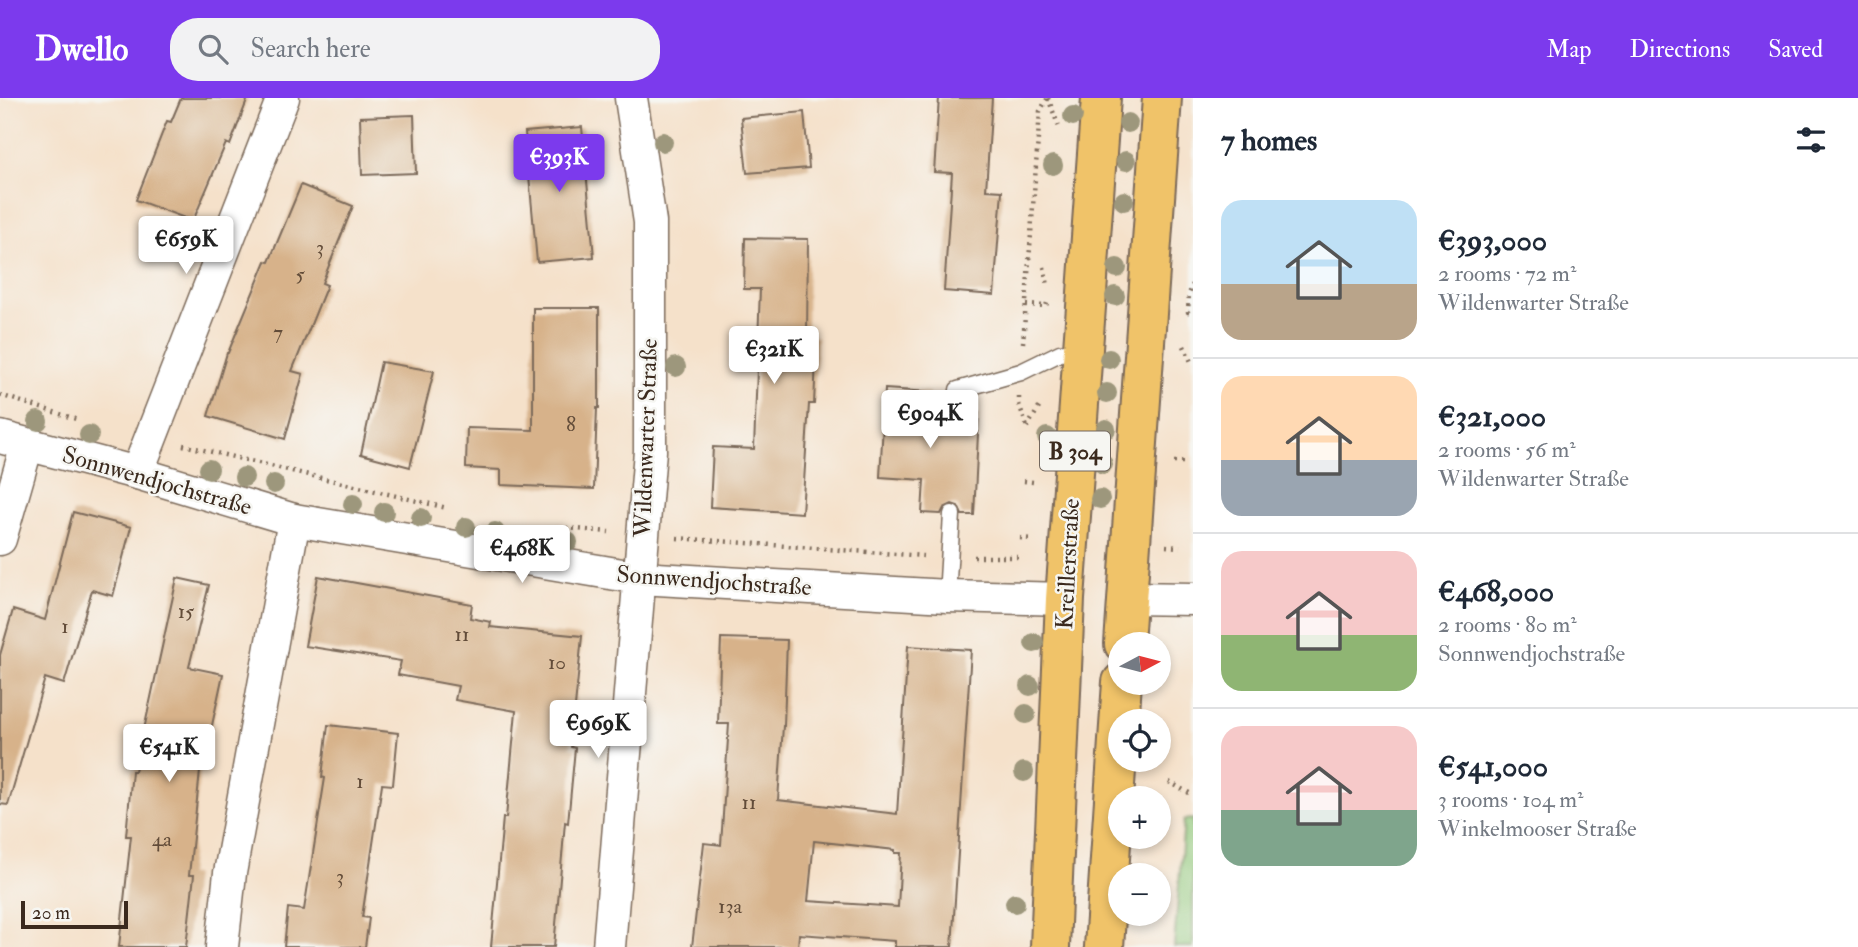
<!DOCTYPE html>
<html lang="en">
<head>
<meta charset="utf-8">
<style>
  body { margin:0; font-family:"IM FELL Double Pica",serif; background:#f2f2f3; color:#1f2937; height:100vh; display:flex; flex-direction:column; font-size:26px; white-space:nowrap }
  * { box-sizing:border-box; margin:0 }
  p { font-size:23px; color:#747a83 }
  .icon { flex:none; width:38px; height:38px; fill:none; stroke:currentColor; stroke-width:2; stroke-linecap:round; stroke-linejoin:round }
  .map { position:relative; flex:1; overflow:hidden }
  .side { display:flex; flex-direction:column; background:#fff; width:665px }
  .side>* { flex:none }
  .needle { width:46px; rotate:83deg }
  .fabs { position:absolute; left:1108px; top:534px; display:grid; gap:14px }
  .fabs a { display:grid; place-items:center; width:63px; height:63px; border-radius:50%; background:#fff; box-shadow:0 4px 10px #0003; font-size:35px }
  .scale { position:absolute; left:21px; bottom:18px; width:107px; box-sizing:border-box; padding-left:7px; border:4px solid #3b2a1e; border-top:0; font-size:19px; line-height:24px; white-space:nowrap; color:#3b2a1e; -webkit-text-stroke:5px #f6f6f2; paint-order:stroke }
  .price { position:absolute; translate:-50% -60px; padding:0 16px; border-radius:7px; background:#fff; color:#222; font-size:23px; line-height:46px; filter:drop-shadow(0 2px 4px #0008) }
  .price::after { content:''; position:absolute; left:50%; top:42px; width:21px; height:16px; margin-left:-10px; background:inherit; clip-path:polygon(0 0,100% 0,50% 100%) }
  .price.current { background:#7c3aed; color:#fff }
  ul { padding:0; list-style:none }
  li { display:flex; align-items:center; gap:21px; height:175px; padding:0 28px }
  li+li { border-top:2px solid #e0e1e3 }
  li span { display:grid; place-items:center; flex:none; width:196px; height:140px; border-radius:21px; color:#555 }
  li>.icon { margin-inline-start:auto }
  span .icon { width:84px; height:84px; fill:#fffc; stroke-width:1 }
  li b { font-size:30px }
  h2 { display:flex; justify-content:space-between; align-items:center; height:84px; padding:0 28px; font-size:30px }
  header { display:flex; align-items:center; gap:42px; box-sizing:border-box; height:98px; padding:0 35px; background:#7c3aed; color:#fff }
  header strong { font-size:33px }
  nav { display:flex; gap:38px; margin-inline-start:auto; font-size:24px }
  .search { width:490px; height:63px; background:#f2f2f3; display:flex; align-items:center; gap:18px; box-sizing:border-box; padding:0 24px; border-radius:28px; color:#747a83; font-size:26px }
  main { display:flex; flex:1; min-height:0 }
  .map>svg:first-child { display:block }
</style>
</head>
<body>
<header>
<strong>Dwello</strong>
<div class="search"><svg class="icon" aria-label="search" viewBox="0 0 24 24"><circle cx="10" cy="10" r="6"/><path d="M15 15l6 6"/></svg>Search here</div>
<nav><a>Map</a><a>Directions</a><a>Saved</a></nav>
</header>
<main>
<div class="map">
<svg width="1193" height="849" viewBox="0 0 1193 849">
  <rect width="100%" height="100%" fill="#f6f6f2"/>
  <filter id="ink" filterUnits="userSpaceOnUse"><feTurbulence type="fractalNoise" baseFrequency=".0143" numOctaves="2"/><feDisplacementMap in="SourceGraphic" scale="14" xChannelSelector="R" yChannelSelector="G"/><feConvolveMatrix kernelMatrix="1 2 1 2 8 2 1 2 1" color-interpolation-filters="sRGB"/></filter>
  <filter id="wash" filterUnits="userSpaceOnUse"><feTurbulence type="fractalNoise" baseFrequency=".00686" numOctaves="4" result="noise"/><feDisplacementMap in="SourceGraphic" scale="28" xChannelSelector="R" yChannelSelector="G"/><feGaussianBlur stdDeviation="1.57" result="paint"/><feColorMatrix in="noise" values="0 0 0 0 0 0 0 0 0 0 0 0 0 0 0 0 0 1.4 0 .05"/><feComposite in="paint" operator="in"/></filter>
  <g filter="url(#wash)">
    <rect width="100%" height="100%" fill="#f5e1ca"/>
    <!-- green -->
    <path fill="#93c97c" stroke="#677a4d" stroke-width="2" d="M1193,721V849H1174L1184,722Z"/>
    <g id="blocks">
      <!-- building -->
      <g fill="#d7b28a" fill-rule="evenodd">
        <path d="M181,0H248L230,47L226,45L193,123L136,102L167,23L171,24Z"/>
        <path d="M939,0H992L986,92L1002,93L994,197L944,193L952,75L934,74Z"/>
        <path d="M804,14L809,70L747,75L741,20Z"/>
        <path d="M414,17L416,75L362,77L360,19Z"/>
        <path d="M582,29L594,159L537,164L525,34Z"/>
        <path d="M301,87L353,108L322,185L327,187L292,273L303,276L285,341L208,318L227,255H228L266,163L269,164Z"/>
        <path d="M745,140L808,141L807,238L817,239L814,306H809L802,415L710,409L713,349L754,351L760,191H744Z"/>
        <path d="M533,210H599V310H597L594,391L501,387V372L466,370L467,330L533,332Z"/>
        <path d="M381,264L434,273L410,369L361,356Z"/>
        <path d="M885,291L929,294L928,312L947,313L948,318L956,323L962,322L967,314L979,315L974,417H962L958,408L952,406L944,410L941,416L922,415L924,382L880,379Z"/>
        <path d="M73,414L131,429L113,498L92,492L64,586L45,580L8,707L0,706V557L13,512L45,522Z"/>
        <path d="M318,478L472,506L470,520L491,524L490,529L582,538L571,649L575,650L568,725L565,724L554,849H491L503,720H506L516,613L455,602L458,588L398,577L401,563L305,548Z"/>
        <path d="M177,480L209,487L189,569L223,576L208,646L203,645L189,777H194L186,849H119L131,738H126L132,673H135Z"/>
        <path d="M721,540L787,542L784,628H783L778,702L897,716L908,548L971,552L952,849H895V843L799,836L798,849H692L704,745L721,747L729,626H718ZM814,743L895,752V755H901L898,809L808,803Z"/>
        <path d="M328,627L398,635L393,687L382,686L362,819L369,820L365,849H284L288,810L304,812L325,680L322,679Z"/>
      </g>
    </g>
  </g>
  <g filter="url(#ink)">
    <use href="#blocks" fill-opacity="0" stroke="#7c6a5a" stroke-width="2"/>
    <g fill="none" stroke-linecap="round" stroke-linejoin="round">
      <defs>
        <g id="service">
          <path d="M957,313L958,292L1021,274L1060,255L1083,251"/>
          <path d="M947,498L952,416"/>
        </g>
        <g id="minor">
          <path d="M0,339L137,375L294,422L640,480L947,498L1065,501"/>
          <path d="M137,375L283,0"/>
          <path d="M0,441L27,347"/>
          <path d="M1127,500L1193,501"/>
          <path d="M222,849L230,775L294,422"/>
          <path d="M609,849L650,353V124L631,0"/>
        </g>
        <g id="primary">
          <path d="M1124,546L1162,0"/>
          <path d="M1050,849L1065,501L1101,0"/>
          <path d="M1104,849L1122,584"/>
        </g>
      </defs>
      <!-- service casing -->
      <use href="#service" stroke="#7c6a5a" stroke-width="19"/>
      <!-- minor casing -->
      <use href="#minor" stroke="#7c6a5a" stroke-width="35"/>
      <!-- primary casing -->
      <use href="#primary" stroke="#7c6a5a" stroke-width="42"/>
      <!-- path -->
      <g stroke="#7c6a5a" stroke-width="4.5" stroke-dasharray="2 5" stroke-linecap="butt">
        <path d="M1048,0L1060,32"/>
        <path d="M1044,169L1048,187"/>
        <path d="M1193,186L1189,196L1188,214L1193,215"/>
        <path d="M1026,207L1046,208L1047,205"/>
        <path d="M1023,245L1040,13L1047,1"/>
        <path d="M1184,248L1192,266"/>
        <path d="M0,297L76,321"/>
        <path d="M1019,299V306L1027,329"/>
        <path d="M1027,329L1040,308"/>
        <path d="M183,347L447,410"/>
        <path d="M1174,364H1185"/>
        <path d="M1024,383L1033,384"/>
        <path d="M566,430L609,434"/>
        <path d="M677,440L923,458"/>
        <path d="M1020,440L1032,441"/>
        <path d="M1166,448L1180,449"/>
        <path d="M974,459H1019"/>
        <path d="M1169,684L1193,697"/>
      </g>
      <!-- service -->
      <use href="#service" stroke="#fff" stroke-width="16"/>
      <!-- minor -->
      <use href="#minor" stroke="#fff" stroke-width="32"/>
      <!-- primary -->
      <use href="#primary" stroke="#f0c369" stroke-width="38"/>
    </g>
    <!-- trees -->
    <g fill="#9d977b">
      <circle cx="1073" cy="18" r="10"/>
      <circle cx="1128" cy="25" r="10"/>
      <circle cx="663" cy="44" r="10"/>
      <circle cx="1126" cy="63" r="10"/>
      <circle cx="1053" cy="67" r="10"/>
      <circle cx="1124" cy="103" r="10"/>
      <circle cx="1117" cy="170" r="10"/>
      <circle cx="1115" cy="198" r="10"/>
      <circle cx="1109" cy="261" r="10"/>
      <circle cx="676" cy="269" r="10"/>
      <circle cx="1107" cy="295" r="10"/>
      <circle cx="38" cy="323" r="10"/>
      <circle cx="1106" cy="331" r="10"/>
      <circle cx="89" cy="337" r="10"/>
      <circle cx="1047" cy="339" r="10"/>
      <circle cx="1103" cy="366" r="10"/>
      <circle cx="209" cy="371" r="10"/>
      <circle cx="244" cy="379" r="10"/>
      <circle cx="274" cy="386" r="10"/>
      <circle cx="1100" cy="401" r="10"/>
      <circle cx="353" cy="406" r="10"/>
      <circle cx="384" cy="414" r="10"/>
      <circle cx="421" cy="420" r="10"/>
      <circle cx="466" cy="429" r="10"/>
      <circle cx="495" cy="434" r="10"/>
      <circle cx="536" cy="440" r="10"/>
      <circle cx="568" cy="444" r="10"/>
      <circle cx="1034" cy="545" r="10"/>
      <circle cx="1030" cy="588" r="10"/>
      <circle cx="1026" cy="616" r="10"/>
      <circle cx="1024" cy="674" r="10"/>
      <circle cx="1015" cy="805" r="10"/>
    </g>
  </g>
  <g text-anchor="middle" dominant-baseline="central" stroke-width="5" stroke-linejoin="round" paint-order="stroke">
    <!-- number labels -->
    <g font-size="21" fill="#624c39">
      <text x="320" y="149">3</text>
      <text x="300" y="176">5</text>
      <text x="278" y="234">7</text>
      <text x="571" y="326">8</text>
      <text x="186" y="513">15</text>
      <text x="65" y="528">1</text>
      <text x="462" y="536">11</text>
      <text x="557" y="564">10</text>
      <text x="360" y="683">1</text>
      <text x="749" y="704">11</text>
      <text x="162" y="741">4a</text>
      <text x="340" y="778">3</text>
      <text x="730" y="808">13a</text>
    </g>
    <!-- shield labels -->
    <rect fill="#f6f6f2" stroke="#73675e" stroke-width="2" x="1040" y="333.5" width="70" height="39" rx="5"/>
    <g font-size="23" font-weight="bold" fill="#3b2a1e">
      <text x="1075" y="353">B 304</text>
    </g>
    <!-- street labels -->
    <g font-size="24" fill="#3b2a1e" stroke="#f6f6f2">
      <text transform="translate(646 340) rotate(-88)">Wildenwarter Straße</text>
      <text transform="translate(157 383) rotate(16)">Sonnwendjochstraße</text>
      <text transform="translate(1068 466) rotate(-87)">Kreillerstraße</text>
      <text transform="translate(714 483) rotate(4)">Sonnwendjochstraße</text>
    </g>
  </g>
</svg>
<div class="fabs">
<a><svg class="needle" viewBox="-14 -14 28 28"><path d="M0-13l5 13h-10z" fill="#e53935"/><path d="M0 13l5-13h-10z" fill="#747a83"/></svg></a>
<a><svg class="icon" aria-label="locate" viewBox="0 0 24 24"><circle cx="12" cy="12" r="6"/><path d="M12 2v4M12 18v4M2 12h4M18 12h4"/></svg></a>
<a>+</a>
<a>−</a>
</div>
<div class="scale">20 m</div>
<b class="price current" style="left:559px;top:96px">€393K</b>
<b class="price" style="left:186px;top:178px">€659K</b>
<b class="price" style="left:774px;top:288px">€321K</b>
<b class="price" style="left:930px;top:352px">€904K</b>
<b class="price" style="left:522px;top:487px">€468K</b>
<b class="price" style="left:598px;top:662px">€969K</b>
<b class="price" style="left:169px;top:686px">€541K</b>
</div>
<section class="side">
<h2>7 homes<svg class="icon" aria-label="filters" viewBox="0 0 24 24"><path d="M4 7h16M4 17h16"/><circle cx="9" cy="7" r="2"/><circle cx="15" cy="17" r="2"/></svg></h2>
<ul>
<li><span style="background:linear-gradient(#bfe0f5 60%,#b9a48a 0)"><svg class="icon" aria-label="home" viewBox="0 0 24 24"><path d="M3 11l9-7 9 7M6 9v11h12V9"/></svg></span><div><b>€393,000</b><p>2 rooms · 72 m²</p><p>Wildenwarter Straße</p></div></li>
<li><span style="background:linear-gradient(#ffd9b3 60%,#9aa5b1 0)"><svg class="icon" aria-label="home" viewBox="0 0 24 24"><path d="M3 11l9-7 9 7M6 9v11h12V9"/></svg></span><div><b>€321,000</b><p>2 rooms · 56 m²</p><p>Wildenwarter Straße</p></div></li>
<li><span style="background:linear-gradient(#f6c9c9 60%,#8fb573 0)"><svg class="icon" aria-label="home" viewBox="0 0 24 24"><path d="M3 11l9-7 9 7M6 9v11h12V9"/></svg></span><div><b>€468,000</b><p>2 rooms · 80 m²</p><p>Sonnwendjochstraße</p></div></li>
<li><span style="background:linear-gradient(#f6c9c9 60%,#7fa58c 0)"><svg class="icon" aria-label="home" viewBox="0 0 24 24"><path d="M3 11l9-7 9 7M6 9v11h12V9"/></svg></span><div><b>€541,000</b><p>3 rooms · 104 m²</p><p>Winkelmooser Straße</p></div></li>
</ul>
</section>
</main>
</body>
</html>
